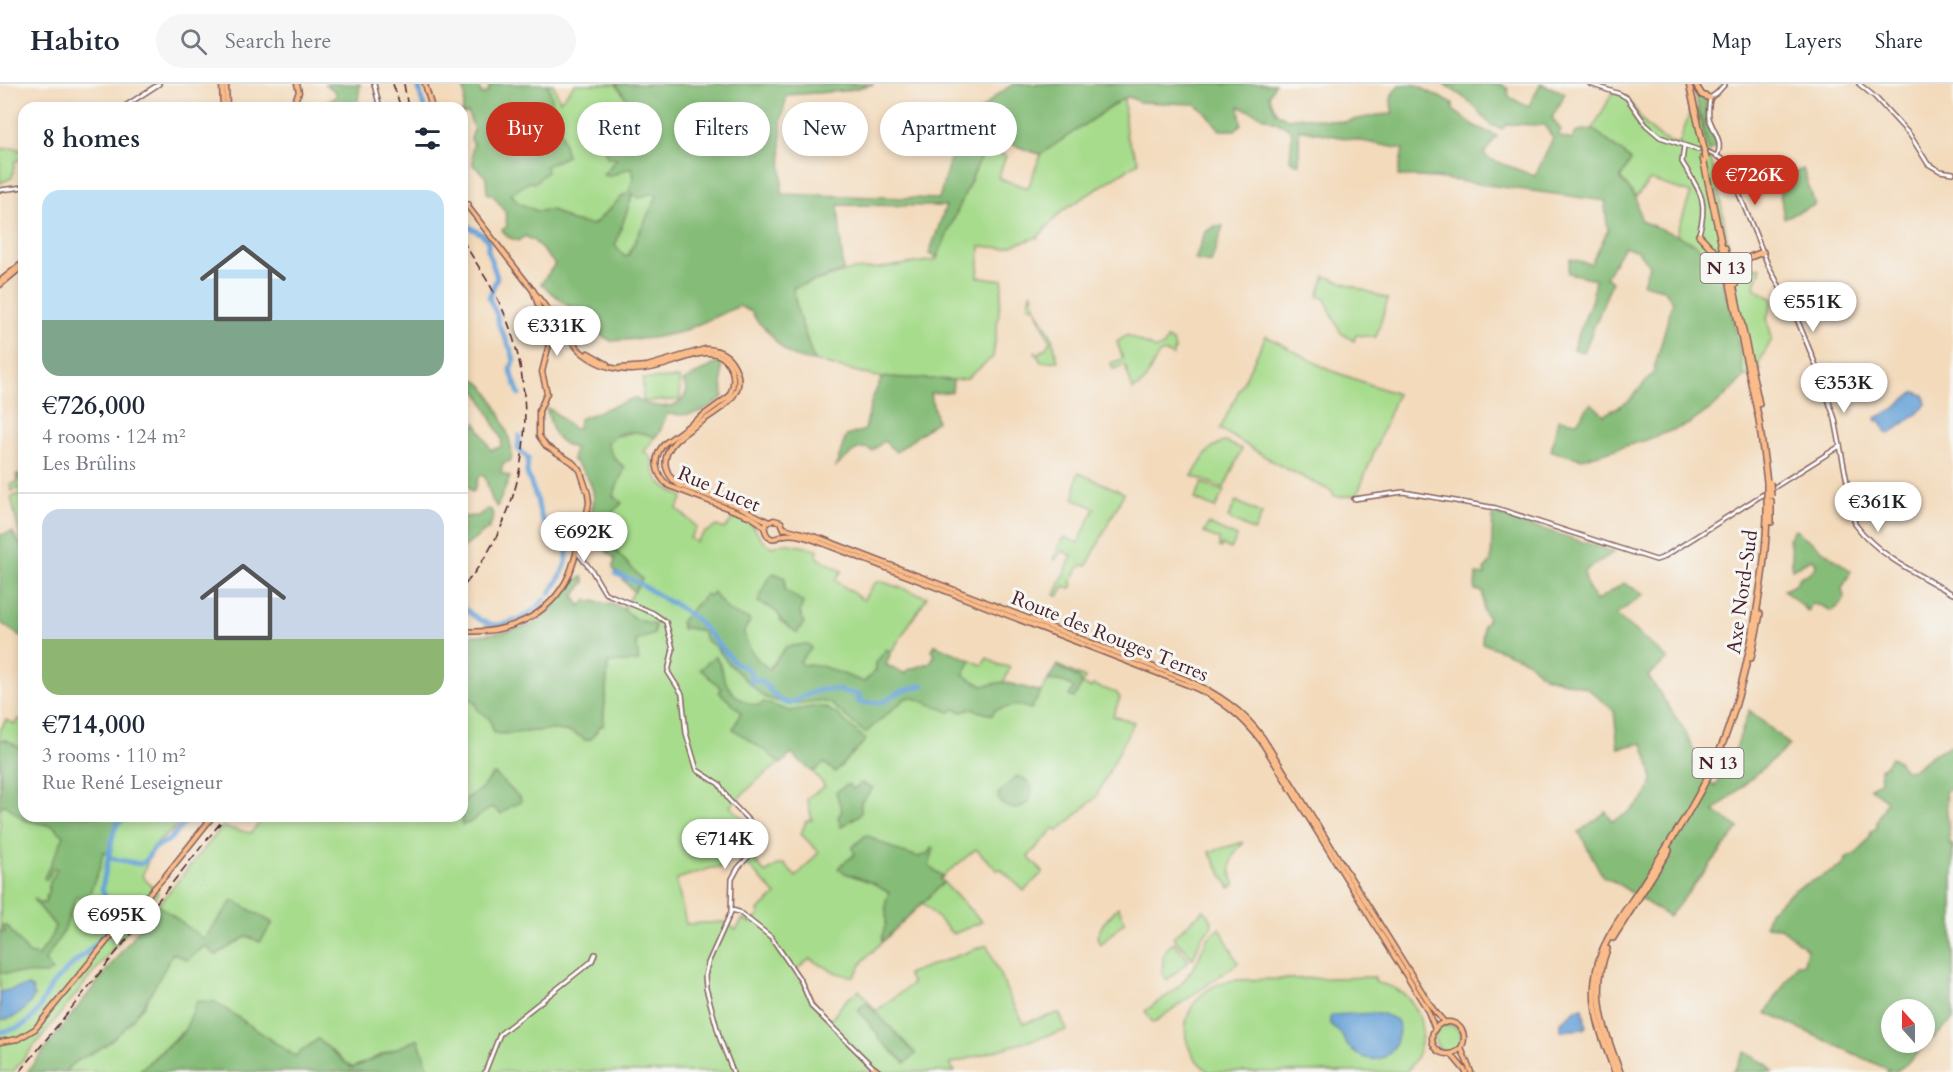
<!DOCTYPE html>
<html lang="en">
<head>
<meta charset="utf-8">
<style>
  body { margin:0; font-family:Cardo,serif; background:#f6f6f7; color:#1f2937; height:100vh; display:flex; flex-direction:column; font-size:22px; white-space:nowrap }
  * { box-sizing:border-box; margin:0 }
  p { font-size:20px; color:#747a83 }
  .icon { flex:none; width:33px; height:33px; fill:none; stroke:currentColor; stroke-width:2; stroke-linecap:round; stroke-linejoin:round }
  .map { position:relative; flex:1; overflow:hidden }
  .drawer { position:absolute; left:18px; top:18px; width:450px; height:720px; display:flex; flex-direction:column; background:#fff; border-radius:18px; box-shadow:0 3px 9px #0003 }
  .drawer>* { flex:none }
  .guide { position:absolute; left:486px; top:18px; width:570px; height:54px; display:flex; gap:12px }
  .needle { width:39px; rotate:339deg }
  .buttons { position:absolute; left:1881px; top:915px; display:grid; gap:12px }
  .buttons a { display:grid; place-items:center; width:54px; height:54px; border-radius:50%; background:#fff; box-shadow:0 3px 9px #0003; font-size:30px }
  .price { position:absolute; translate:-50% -51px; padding:0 14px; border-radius:21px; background:#fff; color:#222; font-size:20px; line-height:39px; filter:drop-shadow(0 2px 3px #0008) }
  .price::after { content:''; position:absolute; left:50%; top:36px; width:18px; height:14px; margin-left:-9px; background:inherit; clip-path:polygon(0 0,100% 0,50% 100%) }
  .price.selected { background:#c8321e; color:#fff }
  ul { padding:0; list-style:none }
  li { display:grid; align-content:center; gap:12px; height:318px; padding:0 24px }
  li+li { border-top:2px solid #e0e1e3 }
  li span { display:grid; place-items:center; height:186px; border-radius:18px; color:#555 }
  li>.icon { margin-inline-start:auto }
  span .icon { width:108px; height:108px; fill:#fffc; stroke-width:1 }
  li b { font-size:26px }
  h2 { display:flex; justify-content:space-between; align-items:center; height:72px; padding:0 24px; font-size:26px }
  .tag { padding:0 21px; border-radius:27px; background:#fff; box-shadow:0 3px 9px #0003; font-size:21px; line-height:54px }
  .tag.selected { background:#c8321e; color:#fff }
  header { display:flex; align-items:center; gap:36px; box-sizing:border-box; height:84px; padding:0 30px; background:#fff; border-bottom:2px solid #e0e1e3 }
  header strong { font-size:28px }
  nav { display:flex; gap:33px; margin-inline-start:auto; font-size:21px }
  .search { width:420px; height:54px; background:#f6f6f7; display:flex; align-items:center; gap:15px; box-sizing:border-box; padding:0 21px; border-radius:33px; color:#747a83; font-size:22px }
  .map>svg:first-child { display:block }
</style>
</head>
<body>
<header>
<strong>Habito</strong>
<div class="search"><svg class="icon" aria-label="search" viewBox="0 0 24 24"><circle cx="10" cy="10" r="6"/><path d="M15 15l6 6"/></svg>Search here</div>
<nav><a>Map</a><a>Layers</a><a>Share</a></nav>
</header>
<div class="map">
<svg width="1953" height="988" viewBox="0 0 1953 988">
  <rect width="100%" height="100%" fill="#f6f6f2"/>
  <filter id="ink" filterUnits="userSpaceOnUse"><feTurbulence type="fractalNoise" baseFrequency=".0167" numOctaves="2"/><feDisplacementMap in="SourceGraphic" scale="12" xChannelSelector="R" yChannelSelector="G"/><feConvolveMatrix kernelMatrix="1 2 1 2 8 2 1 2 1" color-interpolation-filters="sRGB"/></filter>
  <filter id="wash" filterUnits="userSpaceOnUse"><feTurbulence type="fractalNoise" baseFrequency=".008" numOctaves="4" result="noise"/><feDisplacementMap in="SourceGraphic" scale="24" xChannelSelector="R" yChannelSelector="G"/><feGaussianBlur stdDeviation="1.35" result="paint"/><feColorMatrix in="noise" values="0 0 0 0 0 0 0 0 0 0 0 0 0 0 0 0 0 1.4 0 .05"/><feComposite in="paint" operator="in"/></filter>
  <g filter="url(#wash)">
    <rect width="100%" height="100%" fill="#f3dabb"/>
    <!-- green -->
    <g fill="#a7dc8c" stroke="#787e5c" stroke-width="1.5" fill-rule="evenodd">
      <path d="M548,0H553L560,17L575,0H616L629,18L628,54L610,92L632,82L634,93L657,112L628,172L624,173L615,162L632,112L626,109L593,141L571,137L552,126L537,127L518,119L511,109L529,98L531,73L567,72Z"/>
      <path d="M1613,8L1627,14L1646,41L1663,55L1679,61L1690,27L1697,25L1717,98L1732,181L1761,184L1754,204L1773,215L1767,234L1772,255L1759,279L1761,287L1744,293L1728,216L1705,169L1695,160L1676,152L1691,109L1650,96L1636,113L1620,94L1631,76L1593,45Z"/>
      <path d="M1124,14L1126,51L1139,78L1062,127L1038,153L1004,164L980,162L978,193L1003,196L993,273L966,295L953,296L882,294L814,277L798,229L792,204L851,186L880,184L936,176L985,64L1006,72L998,94L1028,104L1041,70Z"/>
      <path d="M15,64L24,68V75L15,77L12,94L0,99V65Z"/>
      <path d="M1325,192L1388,215L1376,253L1356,251L1354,257L1341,249L1325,215L1318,212Z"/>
      <path d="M1031,209H1032C1033,224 1043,236 1050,249C1054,258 1055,267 1058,277L1041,278L1035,268L1039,269L1046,264L1050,257L1035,223L1029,222Z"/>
      <path d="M1127,251L1156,265L1164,262L1167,255L1173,258L1175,265L1173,272L1165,268L1159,270L1144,298L1133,306L1125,281L1113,285L1111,279L1123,275L1117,258Z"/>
      <path d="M1266,252L1329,286L1397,310L1357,411L1339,413L1333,411V408L1279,381L1220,345Z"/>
      <path d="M679,294L680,316L643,317V295Z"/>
      <path d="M639,347L655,353L644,368L652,374C652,396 665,404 683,413L677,425L697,443L690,454L696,458L704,449L717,442L724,445L734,434C758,433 755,458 773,463L783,459L818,465L817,473L842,487L835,496L863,516L875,499L880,497L927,513L886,576V581L906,590L907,586L930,579L935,571L932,566L935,561L982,581L987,574L999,581L1010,583L1004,598L1041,608L1057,581L1085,594L1082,600L1091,604L1093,601L1117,609L1120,614L1113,632L1134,638L1096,713L1058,747L1054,744L1028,773L1043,788L1024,807L1001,785L997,786L976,765L940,795L982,838L953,850L922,818L864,876L854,893L837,889L810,875L796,886C808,904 812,923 831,936L844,918L859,906L876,927L912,900L907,890L987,861L1010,914L1024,939L1059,929L1067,946L950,980L955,988H428L418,955L352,984L318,955L295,972L215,918L138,988H65L72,978L104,962L144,922L173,868L205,862L216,871L247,852L260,858L272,839L204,856L158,821L222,743L251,749L265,732H462V616L470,615C479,621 479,630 490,635L494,649C523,653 561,635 585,656L591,655L600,642H603L608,579L655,541L635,535L623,525L642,495L597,447L596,444L613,412L619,380L610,368L607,359L612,353ZM792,670L813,688L825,702L807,714L812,736L806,737L801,750L819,768L796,793L784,780L778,781L765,789L753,774L745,778L776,811L758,827L760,830L751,839L743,835L736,846L725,838L686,840L677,800V795L711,784L723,783L730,760L749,740L730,722L760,694Z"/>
      <path d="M1226,358L1242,365L1224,404L1192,392C1201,379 1208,360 1226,358Z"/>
      <path d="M1079,389L1124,409L1087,482L1083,481L1079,483L1071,498L1073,500L1071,504L1064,502L1058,512L1055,511L1072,472L1062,466L1055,476L1053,475L1062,455L1066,454L1078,459L1095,424L1074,415L1077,391Z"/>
      <path d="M16,390L19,395L18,390H20L22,400H24V460H22L11,413L21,410L18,404L11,407L10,400L18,399Z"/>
      <path d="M1202,399L1224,407L1215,424L1195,415Z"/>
      <path d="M1236,417L1262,430L1254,447L1228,434Z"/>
      <path d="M1208,440L1237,453L1231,465L1222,461L1221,464L1219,463V455L1204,449Z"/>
      <path d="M24,633V732H173L171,735L177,742L154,762L142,792L158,809L13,988H0V646L6,636L15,640L18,635L22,637Z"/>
      <path d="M1244,758C1231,770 1227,785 1235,801L1230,804L1209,768Z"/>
      <path d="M1118,823L1125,837L1100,861L1097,852L1103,840Z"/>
      <path d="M1204,826L1212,837L1211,843L1201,854L1193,875L1173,853Z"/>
      <path d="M1220,844L1238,879L1153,939L1145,927L1171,909L1182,899L1196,880L1207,855Z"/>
      <path d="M1174,858L1189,877L1167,896L1162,890L1164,868Z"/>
      <path d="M1375,893V898C1381,900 1388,901 1394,904C1427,920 1430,963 1406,988H1209C1176,965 1178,922 1214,902C1220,898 1229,897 1237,896Z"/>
      <circle cx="1448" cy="954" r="13"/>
    </g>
    <!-- forest -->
    <g fill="#85bc78" stroke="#686e52" stroke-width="1.5" fill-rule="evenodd">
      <path d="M325,0H360L357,24H327L325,18L336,13V8Z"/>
      <path d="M463,0H477L482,11L488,8L490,0H548L567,72L546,82L547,88L534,99L529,98L511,110L518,119L537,127L552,126L571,137L593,141L626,109L632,112L615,162L625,173L628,172L657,112L653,109L639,114L629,107L634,93L632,83L610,92L603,91L617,74H608L601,59L628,54L629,18L616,0H874L845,7L787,11L781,36L782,110L939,115L958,47L996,12L1013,0H1275L1269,12L1276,28L1287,35L1303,33L1344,38L1378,31L1393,30C1390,17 1389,12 1399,1L1414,0L1453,20V26L1475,42L1497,52L1484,69L1487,74L1535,92L1553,54L1544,41L1508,40L1502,45L1491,41L1470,18L1444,0H1500L1508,5L1509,13L1528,23L1541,0L1565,9L1552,34L1561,46L1558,52L1572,56L1577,47L1593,45L1631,76L1620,95L1636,113L1641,137C1659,145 1681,151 1696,161C1728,184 1737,257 1744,293L1716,321L1689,340L1646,356L1582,375L1551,367L1558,335L1577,338L1591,319L1604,331L1629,317L1653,289L1673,217L1663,205L1643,200L1649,181L1638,167L1624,162L1606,193L1612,198L1584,268L1573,265L1592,215L1595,195L1568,189L1570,175L1591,180L1608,146L1605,124L1606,117L1436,94L1398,92L1403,65L1299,45V80L1290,76L1292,49L1289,44L1239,22L1241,40L1235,46H1220L1207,30L1195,20L1140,18L1129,13L1124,14L1041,70C1027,68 1016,60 1001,57L1000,42L988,44L985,48L988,55L985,64L937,173L929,170L946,122L838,121L843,187L793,204L798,229L814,277C791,275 784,268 770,250C763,240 757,241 752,228L739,222L681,248L652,254L611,257L592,246L577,229L541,200L555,180L534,157L525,152L518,157L508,153L502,146L507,142L505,127L493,111L487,109L486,93L473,81L472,64L474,61L471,55L474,45L468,29L462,30L465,13Z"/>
      <path d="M1694,6L1707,17C1703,37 1720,53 1716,64L1711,66L1708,65Z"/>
      <path d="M1803,85L1815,121L1784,134L1778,96Z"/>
      <path d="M1216,142H1223L1211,179L1195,176L1205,148Z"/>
      <path d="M721,277L723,313C702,329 693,333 667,330L660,347L655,353C638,347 620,344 607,359C610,369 615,378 625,383L613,412L622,419L597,444V447L642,495L634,508L613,484L615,475L585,447C599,415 597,400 572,375L575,365C549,353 555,349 546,324L553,327L574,345L578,344L579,335L634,314C645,321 671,328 682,316C684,314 685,310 687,307L683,297Z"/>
      <path d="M462,287C469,293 480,297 485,304C495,317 516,361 511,376L503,380L501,389L510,393L497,423L492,416L485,393L481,391L478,394L474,407L472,408L462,396V360L476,339L491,366L501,363L502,356L479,310L462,294Z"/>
      <path d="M889,293L953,296L952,308L930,309L937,337L896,368L884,357L872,367L867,364L857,365L836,382L846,352L865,346L872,315L882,294Z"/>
      <path d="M487,425L491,426L494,432L489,444L462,465V433L478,432Z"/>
      <path d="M1493,429L1614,468L1584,488L1588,504L1596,517L1624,499L1644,510L1616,531L1668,575L1648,592L1683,644L1696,670L1693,680L1715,703L1736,664L1749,626L1790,661L1714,727L1739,744L1669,833L1615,798L1603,793L1579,748L1606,728L1612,737C1621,734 1628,729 1636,722C1661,701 1651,686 1643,659L1618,664L1614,627L1587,604L1544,592L1527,577L1482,559L1483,542L1488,535L1483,526V508L1475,506L1476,490L1485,491L1484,486L1491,478Z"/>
      <path d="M1794,445L1851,487L1842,505L1844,514L1840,521L1831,527L1822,522L1812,520L1808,527L1784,506L1795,501L1801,492L1809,490L1816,482L1815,477L1811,475L1792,485V470L1788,455Z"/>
      <path d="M12,448L24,466V555L0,538V451Z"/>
      <path d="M774,489L785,494V506L803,518L800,528L804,539L797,549L781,537C779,525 768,523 758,518L767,496Z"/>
      <path d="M583,493L585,498L574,512L580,522L587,516L615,521L623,525L635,535L655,541L654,550L636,557L639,577L608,579L603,642H600L591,655L585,656C562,636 522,653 494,649L490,635L477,625L476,619L470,615L462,616V558H467L469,552C489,550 530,547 545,532C559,519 563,498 583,493Z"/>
      <path d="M713,508C727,525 726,528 749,535L750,537L744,547C745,563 757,576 769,585L786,563L805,560L810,561L811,565L800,577L803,581H819L864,598L876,586V579L886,565L891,568L886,581L906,590L907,586L930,579L935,571L932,566L935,561L971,576L963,591L983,602L1003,598L1041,608L1031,625L1018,621L995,626L992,631L971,625L962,628L955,625L950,628L912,613L906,614L865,649L830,619L816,617L789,621L764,613L729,580L717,564L706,556L702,547L687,544L682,545L681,537L706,510L709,512Z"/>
      <path d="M715,572C721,579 721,585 724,594C730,610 743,621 760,621L764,618L790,627L816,622L826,624L837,630L866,656L835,688L824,679L813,688L791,670L781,680L768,669L733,645L741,628L719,608L722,605L700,585Z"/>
      <path d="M1057,582L1079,594L1082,600L1074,614L1069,612L1074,604C1066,597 1058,596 1048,597Z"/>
      <path d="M0,656H7L24,667V732H124L114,747L110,769L103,768L100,783L87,816L76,812L64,847L45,876L52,887L47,890L0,889V847L5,848L2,842H7L29,870L38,872L50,856L55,842L34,816L35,815L40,819H45L50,799L57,785L54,783L47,796L44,794L64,752L53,742L24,736L6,721L1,722L0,726Z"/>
      <path d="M1951,661H1953V705L1945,707L1950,761H1953V936L1905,981L1895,988H1887L1889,986L1766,929L1797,880H1804L1807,865L1780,843L1765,842L1769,827L1796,805L1841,783L1847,774C1859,770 1869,758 1871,747L1877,744V737L1887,717L1870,704L1881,696L1880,685L1885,682L1891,673L1897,676L1905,686L1914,685L1932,671ZM1892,926H1924V958H1892Z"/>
      <path d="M493,690L496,691L521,715L520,719L511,722L501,730L492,723L469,739L462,741V718L482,704Z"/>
      <path d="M1017,692C1039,699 1035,717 1017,725C1007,724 998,720 998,710Z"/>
      <path d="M861,699L873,704L861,718V729L858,732L841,743L838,733L842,727L836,708L848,700L853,705Z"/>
      <path d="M866,751L896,766L919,773L928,769L931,764H934L929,783L943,792L940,795L944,798L882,858C881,850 885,846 886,838C888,826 882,822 889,809L873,799L845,789L838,784L855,770L852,764Z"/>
      <path d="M233,816L273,839L260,858L247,852L216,871L205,862L187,876L173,869C154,904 138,938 104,962C90,972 75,974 65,988H27L158,821L204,855Z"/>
      <path d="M197,917L215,918L295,972L318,955L352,984L418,955L429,986L428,988H138L184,948Z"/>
      <path d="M866,918L916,970L905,979L877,953L879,952L858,926Z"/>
      <path d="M1745,968L1768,981L1773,988H1729H1733Z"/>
    </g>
    <!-- water -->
    <g fill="#67a3d8" stroke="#586182" stroke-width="1.5">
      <path d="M1916,308L1924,311L1926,320L1918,329L1889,350L1886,349L1881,337H1877L1876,334L1894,325L1908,312Z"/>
      <path d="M27,902L32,904L34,912C27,926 16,935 0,936V908Z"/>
      <path d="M1583,924L1586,943L1583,945L1561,947V938L1577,925Z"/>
      <path d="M1380,929L1397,936C1401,945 1398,954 1394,963C1382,983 1359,976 1347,961C1343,956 1344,954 1341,950C1338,947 1333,944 1330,941V934L1332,931Z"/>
    </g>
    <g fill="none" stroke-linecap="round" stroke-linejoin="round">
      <!-- river -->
      <g stroke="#67a3d8" stroke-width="5">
        <path d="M418,0L424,24"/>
        <path d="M462,135C470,148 480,145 488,156V167L497,193L489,214L497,231L499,241L511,266L514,277L510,285L519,310"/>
        <path d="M519,352L518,365L528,374L527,389L536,413"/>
        <path d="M537,416C539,423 540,433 544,438C548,443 555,446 559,450C577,469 561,492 550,509"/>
        <path d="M616,490L637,498L669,518L673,519L696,535L734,578L746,584L751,589V597H761C771,606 777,618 790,620C822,601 825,603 859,611L860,612L857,616L861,619L883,618L897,609L923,601"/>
        <path d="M462,523C470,529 480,538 490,540C508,544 535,528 545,515"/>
        <path d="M110,774L140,780L145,778L153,765L169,756L191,732"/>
        <path d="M0,948C11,946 21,944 30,936C42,925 45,908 56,897C77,873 100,862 117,833V828L106,816L102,804L114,747L117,740L127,732"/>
      </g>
    </g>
  </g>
  <g filter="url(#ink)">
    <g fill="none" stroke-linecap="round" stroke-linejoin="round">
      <defs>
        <g id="minor">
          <path d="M374,0L380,24"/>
          <path d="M1590,0L1620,10L1627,14L1646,41L1660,53L1698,66"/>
          <path d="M1859,0L1875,13L1910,51L1928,80L1940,87L1953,89"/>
          <path d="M122,24L159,0"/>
          <path d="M1684,62L1682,78C1699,106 1709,115 1699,150"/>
          <path d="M1708,68L1722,75L1728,83L1768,181L1797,235L1817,284L1835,335L1855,440C1878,472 1919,491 1953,510"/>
          <path d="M1717,71C1724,58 1713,47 1709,34C1708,27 1709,20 1710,14L1717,9L1725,0"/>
          <path d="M0,106L24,103"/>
          <path d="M462,123L469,120"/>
          <path d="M1354,415L1403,408L1496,424L1656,476L1662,474L1840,362"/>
          <path d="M576,467L592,487L605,509L653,529L666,538L673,565L668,588L682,610L686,649L697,686L719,700L728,715L756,744L760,753L759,761L738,784L732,795L731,828L708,879L705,892L706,904L720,955L733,988"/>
          <path d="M732,826L739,828L771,853L801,897L812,923L874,984"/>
          <path d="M485,988L500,950L592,877L595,870"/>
        </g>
        <g id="major">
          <path d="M222,0L223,24"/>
          <path d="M226,0L227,24"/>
          <path d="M425,0L432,24"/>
          <path d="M291,24L299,8L297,0"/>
          <path d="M462,115L579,266C608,292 642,289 676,277C685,274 697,269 707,269C731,269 740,295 728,313L665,359C652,373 654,390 669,402L751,433C755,436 760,438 763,442C766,446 765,452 771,454C776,456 780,452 784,451C793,449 806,453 814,456L1193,603C1221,615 1243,633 1261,657L1427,925L1435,945"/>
          <path d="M0,197L24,178"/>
          <path d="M0,201L24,181"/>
          <path d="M588,269L607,280"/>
          <path d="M620,284L647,282L705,265C716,265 726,269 732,278C766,329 657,339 666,383C668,391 672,396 679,401L740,423L769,438"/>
          <path d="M765,444L767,439L774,436L781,438L784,445"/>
          <path d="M784,444L820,454L1185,595C1217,609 1243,626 1263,654L1433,925L1445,939"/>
          <path d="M462,547C505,551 550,533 569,491C577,471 581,449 587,429L589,419L588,410L580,386L572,378L546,362L539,352V327L547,309L542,288L550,256L533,206"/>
          <circle cx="1448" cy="954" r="16"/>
          <path d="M0,958L18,955L35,945L116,846L166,791L213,732"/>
          <path d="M1461,964L1471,988"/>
          <path d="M1451,970L1466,988"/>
          <path d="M874,984L879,988"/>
        </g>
        <g id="highway">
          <path d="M1689,0L1703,60"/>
          <path d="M1695,0L1702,11L1710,14"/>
          <path d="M1703,74L1759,336L1767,398"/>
          <path d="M1699,151L1715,168L1722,179"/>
          <path d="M1725,164L1759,320"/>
          <path d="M1735,201L1738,181L1745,175L1763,168"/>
          <path d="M1771,438V417"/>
          <path d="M1751,574L1760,530"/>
          <path d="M1613,854L1669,766"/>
          <path d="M1607,865C1590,909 1604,947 1620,988"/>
          <path d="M1615,988C1604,958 1591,929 1595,896C1598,861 1622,832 1641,803C1669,759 1700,715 1720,666C1736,628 1745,589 1753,548C1761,503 1768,459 1767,413"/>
        </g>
      </defs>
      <!-- minor casing -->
      <use href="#minor" stroke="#85605d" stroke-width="6"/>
      <!-- major casing -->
      <use href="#major" stroke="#85605d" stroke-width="7"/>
      <!-- highway casing -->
      <use href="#highway" stroke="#85605d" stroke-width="8"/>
      <!-- minor -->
      <use href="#minor" stroke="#fff" stroke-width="3"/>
      <!-- major -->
      <use href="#major" stroke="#f9bc8a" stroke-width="4"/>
      <!-- highway -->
      <use href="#highway" stroke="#f9bc8a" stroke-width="5"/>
      <!-- rail -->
      <g stroke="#4a1f2b" stroke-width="1.5" stroke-dasharray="9 4.5" stroke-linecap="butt">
        <path d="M393,0L401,24"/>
        <path d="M404,0L408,24"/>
        <path d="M462,155C476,180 494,204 505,231C542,322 527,429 462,504"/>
        <path d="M20,988L226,732"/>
      </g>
      <defs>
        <g id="highway-bridge">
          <path d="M1703,60L1706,75"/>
          <path d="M1767,398V413"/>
          <path d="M1770,398L1771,412"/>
        </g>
      </defs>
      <!-- highway-bridge casing -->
      <use href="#highway-bridge" stroke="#85605d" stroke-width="8" stroke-linecap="butt"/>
      <!-- highway-bridge -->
      <use href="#highway-bridge" stroke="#f9bc8a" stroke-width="5"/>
    </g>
  </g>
  <g text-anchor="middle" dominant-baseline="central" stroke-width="6" stroke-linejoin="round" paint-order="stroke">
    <!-- shield labels -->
    <g fill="#f6f6f2" stroke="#7e6067" stroke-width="1.5">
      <rect x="1700.5" y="169" width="51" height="30" rx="4.5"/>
      <rect x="1692.5" y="664" width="51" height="30" rx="4.5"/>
    </g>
    <g font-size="18" font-weight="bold" fill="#4a1f2b">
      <text x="1726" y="184">N 13</text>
      <text x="1718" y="679">N 13</text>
    </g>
    <!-- street labels -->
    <g font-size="20" fill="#4a1f2b" stroke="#f6f6f2">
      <text transform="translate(719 405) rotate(23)">Rue Lucet</text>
      <text transform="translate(1742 508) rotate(-82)">Axe Nord-Sud</text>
      <text transform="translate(1110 552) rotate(22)">Route des Rouges Terres</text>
    </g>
  </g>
</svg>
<div class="buttons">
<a><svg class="needle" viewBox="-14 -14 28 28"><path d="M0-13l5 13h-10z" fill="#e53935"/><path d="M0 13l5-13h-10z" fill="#747a83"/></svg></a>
</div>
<b class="price selected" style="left:1755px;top:122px">€726K</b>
<b class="price" style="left:1813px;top:249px">€551K</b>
<b class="price" style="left:557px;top:273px">€331K</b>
<b class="price" style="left:1844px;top:330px">€353K</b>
<b class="price" style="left:1878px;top:449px">€361K</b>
<b class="price" style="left:584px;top:479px">€692K</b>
<b class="price" style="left:725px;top:786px">€714K</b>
<b class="price" style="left:117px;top:862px">€695K</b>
<div class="guide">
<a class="tag selected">Buy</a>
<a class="tag">Rent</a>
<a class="tag">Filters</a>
<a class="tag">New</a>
<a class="tag">Apartment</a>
</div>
<section class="drawer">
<h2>8 homes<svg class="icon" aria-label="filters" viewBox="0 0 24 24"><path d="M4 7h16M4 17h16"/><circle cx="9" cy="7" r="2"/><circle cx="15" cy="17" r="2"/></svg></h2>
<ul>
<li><span style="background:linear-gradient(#bfe0f5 70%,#7fa58c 0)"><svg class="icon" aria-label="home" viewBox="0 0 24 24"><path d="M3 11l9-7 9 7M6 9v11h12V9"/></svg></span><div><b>€726,000</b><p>4 rooms · 124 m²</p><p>Les Brûlins</p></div></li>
<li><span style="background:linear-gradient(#c9d6e8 70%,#8fb573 0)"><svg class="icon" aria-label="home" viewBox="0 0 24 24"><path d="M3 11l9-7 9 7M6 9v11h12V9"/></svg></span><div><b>€714,000</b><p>3 rooms · 110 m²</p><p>Rue René Leseigneur</p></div></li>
</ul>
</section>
</div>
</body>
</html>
